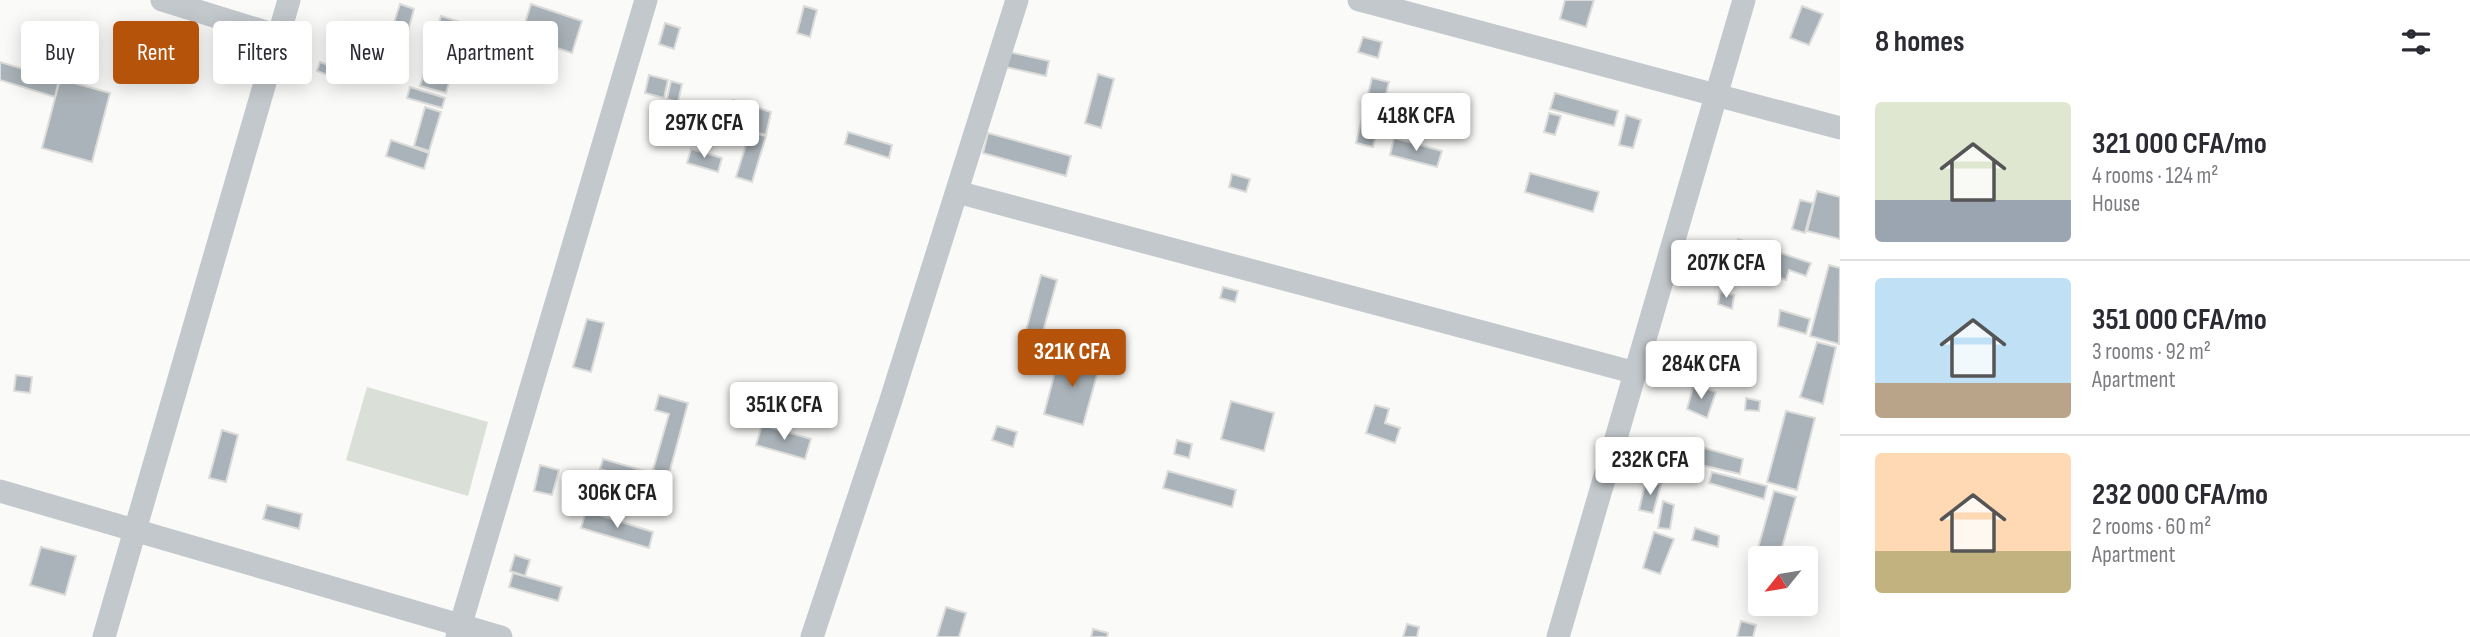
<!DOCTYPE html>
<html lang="en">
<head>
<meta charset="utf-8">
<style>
  body { margin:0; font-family:"Sofia Sans Condensed",sans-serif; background:#f2f2f3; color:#2b2b33; height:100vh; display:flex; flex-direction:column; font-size:26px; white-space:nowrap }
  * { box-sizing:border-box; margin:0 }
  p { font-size:23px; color:#7c7c81 }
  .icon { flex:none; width:38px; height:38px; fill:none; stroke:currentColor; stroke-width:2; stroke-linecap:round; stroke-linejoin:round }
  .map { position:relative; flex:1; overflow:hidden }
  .panel { display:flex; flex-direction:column; background:#fff; width:630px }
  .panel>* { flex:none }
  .guide { position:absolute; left:21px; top:21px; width:665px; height:63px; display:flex; gap:14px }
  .needle { width:46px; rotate:240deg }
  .tools { position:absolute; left:1748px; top:546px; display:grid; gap:14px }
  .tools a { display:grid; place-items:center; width:70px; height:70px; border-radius:7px; background:#fff; box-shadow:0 4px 18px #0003; font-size:35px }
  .price { position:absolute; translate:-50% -60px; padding:0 16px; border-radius:7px; background:#fff; color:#222; font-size:23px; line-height:46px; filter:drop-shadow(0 2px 4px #0008) }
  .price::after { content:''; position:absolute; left:50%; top:42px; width:21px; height:16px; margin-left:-10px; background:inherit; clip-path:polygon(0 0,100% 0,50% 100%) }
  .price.on { background:#b45309; color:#fff }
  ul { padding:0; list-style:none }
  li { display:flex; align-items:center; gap:21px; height:175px; padding:0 35px }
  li+li { border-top:2px solid #e1e1e2 }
  li span { display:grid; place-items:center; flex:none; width:196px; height:140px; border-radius:7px; color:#555 }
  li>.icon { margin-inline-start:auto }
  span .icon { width:84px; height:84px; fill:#fffc; stroke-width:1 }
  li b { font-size:30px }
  h2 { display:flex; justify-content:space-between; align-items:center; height:84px; padding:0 35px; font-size:30px }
  .pill { padding:0 24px; border-radius:7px; background:#fff; box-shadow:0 4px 18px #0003; font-size:24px; line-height:63px }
  .pill.on { background:#b45309; color:#fff }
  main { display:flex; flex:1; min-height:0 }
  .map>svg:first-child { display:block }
</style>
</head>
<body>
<main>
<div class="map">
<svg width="1840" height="637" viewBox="0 0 1840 637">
  <rect width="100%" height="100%" fill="#fafaf8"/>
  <!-- green -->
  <path fill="#dadfd7" d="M367,387L488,422L468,496L346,460Z"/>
  <!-- building -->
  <g fill="#aab3b9" stroke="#dcdcda" stroke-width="2">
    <path d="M1565,0H1594L1586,27L1560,19Z"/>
    <path d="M400,4L414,9L408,31L393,26Z"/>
    <path d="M531,4L582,21L572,53L521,36Z"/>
    <path d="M804,6L817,10L810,37L797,33Z"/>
    <path d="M1802,6L1823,14L1809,45L1790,38Z"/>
    <path d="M441,16L466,24L446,93L420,86Z"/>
    <path d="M665,23L680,28L674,49L659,44Z"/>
    <path d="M1363,37L1382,42L1378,58L1358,52Z"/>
    <path d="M386,41L404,47L397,68L379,63Z"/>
    <path d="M333,47L351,52L348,66L328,61Z"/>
    <path d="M1009,52L1049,61L1046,76L1006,67Z"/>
    <path d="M0,62L59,80L55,97L0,80Z"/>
    <path d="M320,62L331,66L328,75L317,71Z"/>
    <path d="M1098,74L1114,79L1101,128L1085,123Z"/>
    <path d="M649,75L668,80L664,98L645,93Z"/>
    <path d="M1372,78L1389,82L1373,147L1356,143Z"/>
    <path d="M60,79L110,93L92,162L42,148Z"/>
    <path d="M671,81L682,84L678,102L667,99Z"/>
    <path d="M410,87L445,98L442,108L407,98Z"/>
    <path d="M1555,93L1618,111L1614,126L1550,109Z"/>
    <path d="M733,100L771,112L766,135L725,125Z"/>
    <path d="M425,107L441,112L429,151L414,146Z"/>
    <path d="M1549,113L1561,116L1555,135L1544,132Z"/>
    <path d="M1626,115L1641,120L1633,148L1619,145Z"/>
    <path d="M750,132L766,136L752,182L736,177Z"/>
    <path d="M848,132L892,145L889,158L845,144Z"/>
    <path d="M988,133L1071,156L1066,176L983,153Z"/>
    <path d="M1394,138L1442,151L1437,167L1390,155Z"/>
    <path d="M391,140L429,153L424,169L386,156Z"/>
    <path d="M691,149L722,158L718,172L687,163Z"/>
    <path d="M1530,173L1599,192L1593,212L1525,192Z"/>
    <path d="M1232,174L1250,179L1246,192L1229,187Z"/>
    <path d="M1817,191L1840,197V239L1807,231Z"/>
    <path d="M1800,200L1813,203L1805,233L1792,229Z"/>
    <path d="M1738,239L1811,263L1806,276L1789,270L1786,280L1731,262Z"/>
    <path d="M1829,265L1840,268L1839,344L1810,336Z"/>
    <path d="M1041,275L1057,280L1041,339L1025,334Z"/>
    <path d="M1223,287L1238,291L1235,302L1220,298Z"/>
    <path d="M1720,292L1734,295L1732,309L1718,304Z"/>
    <path d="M1780,310L1810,319L1806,334L1778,326Z"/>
    <path d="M587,319L604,323L591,372L573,367Z"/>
    <path d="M1817,342L1836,347L1823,404L1800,397Z"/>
    <path d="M1060,353L1100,364L1083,425L1044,414Z"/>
    <path d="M16,375L32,377L30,393L14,391Z"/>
    <path d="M1694,384L1716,392L1707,418L1687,409Z"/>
    <path d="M659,395L688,403L669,474L653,470L669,414L655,410Z"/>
    <path d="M1746,398L1760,401L1759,411L1745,410Z"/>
    <path d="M1231,401L1274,413L1264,451L1221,439Z"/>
    <path d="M1375,405L1389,409L1385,423L1400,428L1395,443L1366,433Z"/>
    <path d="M1786,411L1815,418L1797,490L1767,482Z"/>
    <path d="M762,425L811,439L805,459L756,445Z"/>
    <path d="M997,426L1017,432L1013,447L992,440Z"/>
    <path d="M222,430L238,435L226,482L209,478Z"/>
    <path d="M1177,440L1192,444L1189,458L1174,454Z"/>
    <path d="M1680,441L1743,459L1740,474L1676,459Z"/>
    <path d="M603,459L648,472L644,482L600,469Z"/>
    <path d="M540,465L559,470L552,495L534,491Z"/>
    <path d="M1168,471L1236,490L1232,507L1163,488Z"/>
    <path d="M1712,472L1767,486L1764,499L1709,483Z"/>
    <path d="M1646,480L1661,484L1653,513L1639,510Z"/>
    <path d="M1774,491L1796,497L1779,558H1760V560L1755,559Z"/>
    <path d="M1663,501L1674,505L1670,529L1658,528Z"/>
    <path d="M267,505L302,514L299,529L263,519Z"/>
    <path d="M586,511L653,532L649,548L581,528Z"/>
    <path d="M1695,528L1719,536L1718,547L1692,540Z"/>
    <path d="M1654,532L1674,539L1660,574L1643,568Z"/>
    <path d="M41,547L76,556L65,595L30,585Z"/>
    <path d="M515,555L530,560L525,576L510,571Z"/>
    <path d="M513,573L562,587L558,601L509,587Z"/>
    <path d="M946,607L966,613L959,637H937Z"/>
    <path d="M1741,621L1756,625L1753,637H1737Z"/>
    <path d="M1407,624L1419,627L1417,637H1403Z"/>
    <path d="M1093,629L1108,633L1107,637H1091Z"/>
  </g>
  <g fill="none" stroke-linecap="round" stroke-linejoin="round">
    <!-- street -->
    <g stroke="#c3c8cc" stroke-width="23">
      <path d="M162,0L279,36"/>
      <path d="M1359,0L1840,128"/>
      <path d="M957,192L1636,373"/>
      <path d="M0,491L501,637"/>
      <path d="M104,637L289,0"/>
      <path d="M457,637L646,0"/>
      <path d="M812,637L890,403L1017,0"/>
      <path d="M1558,637L1744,0"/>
    </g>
  </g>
</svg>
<div class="tools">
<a><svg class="needle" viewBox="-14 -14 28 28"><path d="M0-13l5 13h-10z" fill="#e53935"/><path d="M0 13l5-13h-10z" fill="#7c7c81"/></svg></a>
</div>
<b class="price" style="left:1416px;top:153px">418K CFA</b>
<b class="price" style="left:704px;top:160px">297K CFA</b>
<b class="price" style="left:1726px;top:300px">207K CFA</b>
<b class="price on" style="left:1072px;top:389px">321K CFA</b>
<b class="price" style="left:1701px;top:401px">284K CFA</b>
<b class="price" style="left:784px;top:442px">351K CFA</b>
<b class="price" style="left:1650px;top:497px">232K CFA</b>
<b class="price" style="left:617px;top:530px">306K CFA</b>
<div class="guide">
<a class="pill">Buy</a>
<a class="pill on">Rent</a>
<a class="pill">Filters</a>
<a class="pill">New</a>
<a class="pill">Apartment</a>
</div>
</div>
<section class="panel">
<h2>8 homes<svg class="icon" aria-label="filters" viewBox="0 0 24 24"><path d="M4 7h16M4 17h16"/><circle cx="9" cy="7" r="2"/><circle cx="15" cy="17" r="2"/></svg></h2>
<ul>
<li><span style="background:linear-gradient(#dfe7d0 70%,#9aa5b1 0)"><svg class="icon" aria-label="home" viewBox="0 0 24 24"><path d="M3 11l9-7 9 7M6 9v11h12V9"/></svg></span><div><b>321 000 CFA/mo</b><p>4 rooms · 124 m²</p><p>House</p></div></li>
<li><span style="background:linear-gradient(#bfe0f5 75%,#b9a48a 0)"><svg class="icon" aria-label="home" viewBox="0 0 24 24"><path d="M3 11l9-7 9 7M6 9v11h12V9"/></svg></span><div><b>351 000 CFA/mo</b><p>3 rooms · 92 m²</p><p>Apartment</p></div></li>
<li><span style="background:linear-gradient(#ffd9b3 70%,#c2b280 0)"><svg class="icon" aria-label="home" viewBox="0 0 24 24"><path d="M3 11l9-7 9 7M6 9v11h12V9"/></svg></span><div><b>232 000 CFA/mo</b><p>2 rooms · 60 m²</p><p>Apartment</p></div></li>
</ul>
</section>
</main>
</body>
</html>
